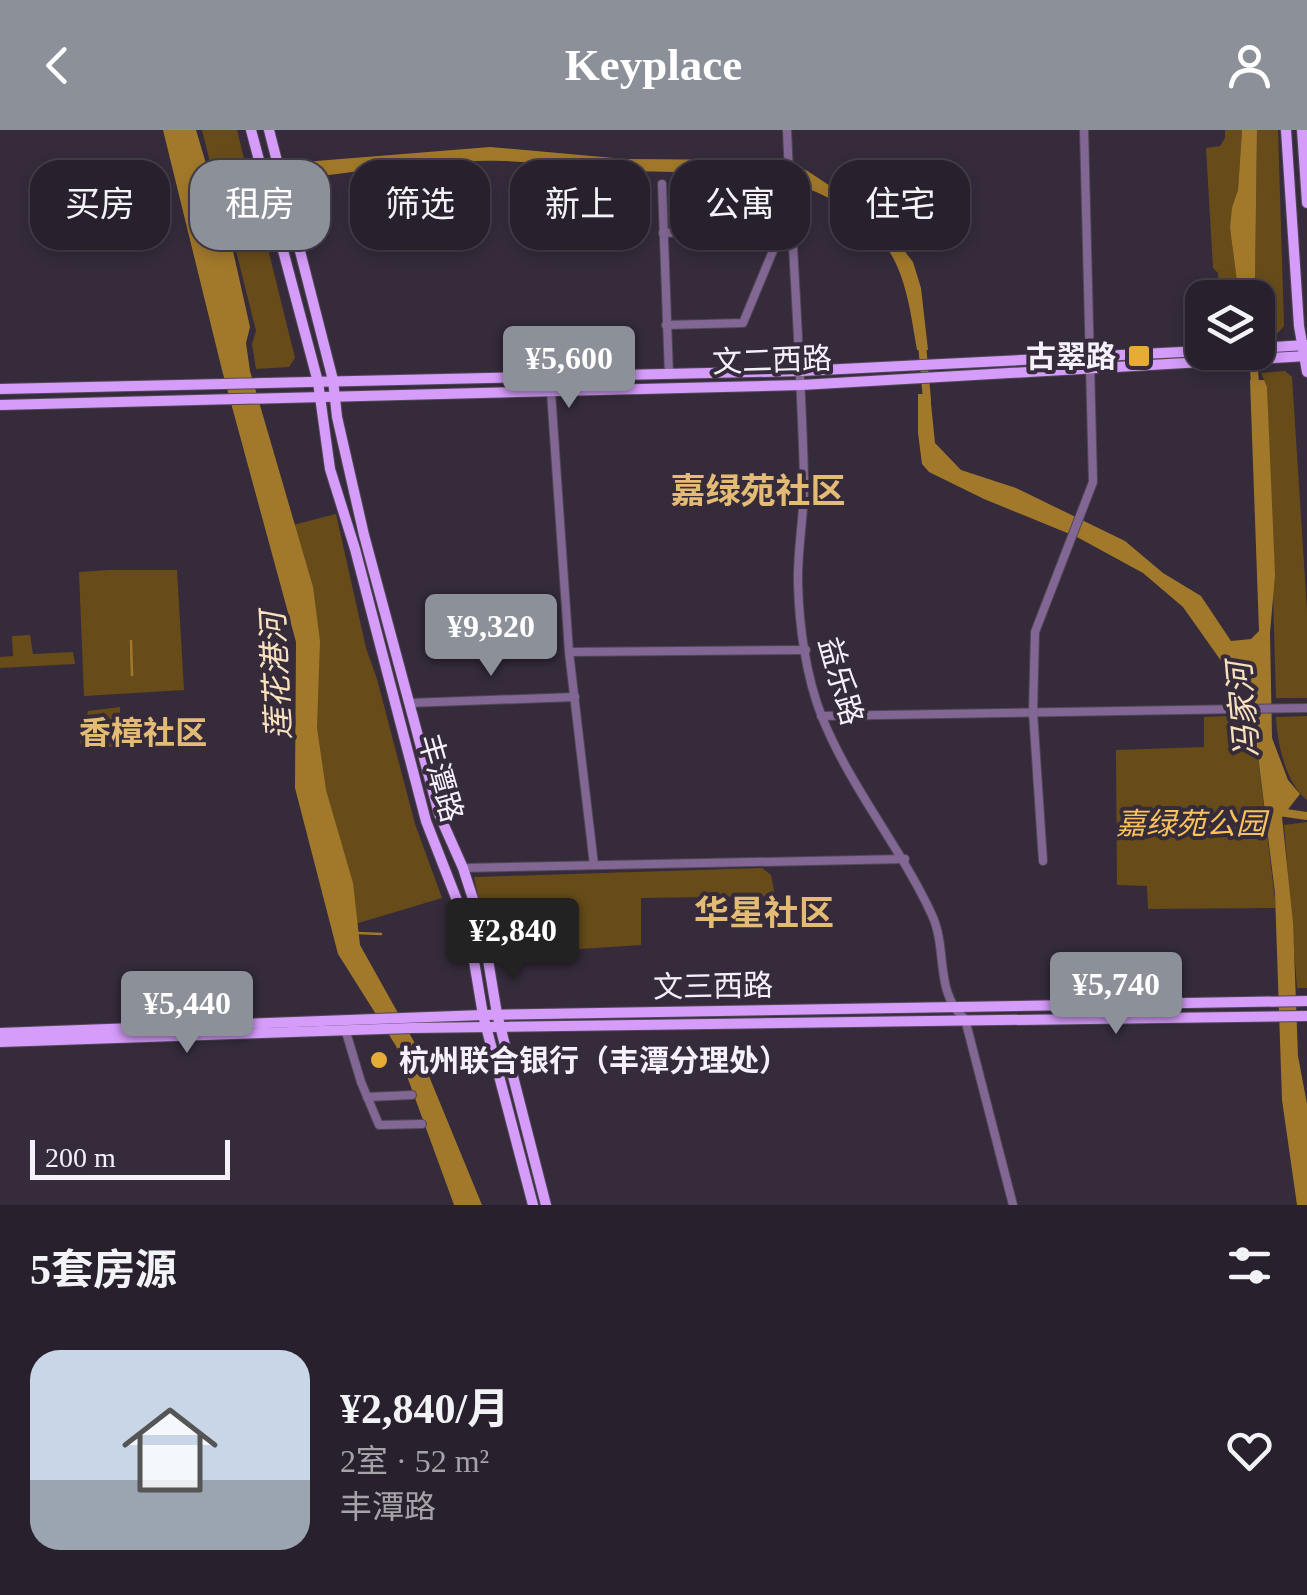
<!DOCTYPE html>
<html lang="zh">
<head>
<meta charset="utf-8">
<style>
  body { margin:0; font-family:"Times New Roman","Noto Sans SC",serif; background:#342d38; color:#f1f3f6; height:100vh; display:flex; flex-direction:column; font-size:38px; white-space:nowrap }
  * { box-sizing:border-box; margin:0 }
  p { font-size:32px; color:#a5a3a9 }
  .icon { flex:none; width:55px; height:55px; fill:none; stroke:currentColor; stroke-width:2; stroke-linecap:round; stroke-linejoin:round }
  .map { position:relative; height:1075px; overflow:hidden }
  .panel { display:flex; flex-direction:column; background:#28202c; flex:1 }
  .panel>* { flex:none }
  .guide { position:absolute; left:30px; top:30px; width:1248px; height:90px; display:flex; gap:20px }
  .tools { position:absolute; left:1185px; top:150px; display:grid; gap:20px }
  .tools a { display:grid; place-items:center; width:90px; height:90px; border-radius:20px; background:#28202c; box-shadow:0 5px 15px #0003,0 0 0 2px #443e48; font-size:50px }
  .scale { position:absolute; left:30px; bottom:25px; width:200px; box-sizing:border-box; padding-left:10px; border:5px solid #f6f0fa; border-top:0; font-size:28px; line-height:35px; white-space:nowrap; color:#f6f0fa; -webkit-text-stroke:8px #352b3b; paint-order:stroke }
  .price { position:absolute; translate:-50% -85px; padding:0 22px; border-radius:10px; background:#8c9099; color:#fff; font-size:32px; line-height:65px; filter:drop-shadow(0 2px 5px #0008) }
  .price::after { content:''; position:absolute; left:50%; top:60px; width:30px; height:22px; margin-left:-15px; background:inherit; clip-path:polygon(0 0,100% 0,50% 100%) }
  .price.selected { background:#222; color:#fff }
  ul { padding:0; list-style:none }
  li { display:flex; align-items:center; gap:30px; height:250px; padding:0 30px }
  li span { display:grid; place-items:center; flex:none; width:280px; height:200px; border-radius:30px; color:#555 }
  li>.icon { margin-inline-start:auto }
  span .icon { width:120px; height:120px; fill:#fffc; stroke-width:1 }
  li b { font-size:42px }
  h2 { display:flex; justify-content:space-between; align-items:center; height:120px; padding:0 30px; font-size:42px }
  .tag { padding:0 35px; border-radius:30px; background:#28202c; box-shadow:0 5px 15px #0003,0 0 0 2px #443e48; font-size:35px; line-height:90px }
  .tag.selected { background:#8c9099; color:#fff }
  header { display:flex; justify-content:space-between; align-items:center; height:130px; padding:0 30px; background:#8c9099; color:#fff; font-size:45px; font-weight:700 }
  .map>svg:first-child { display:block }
</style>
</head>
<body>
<header><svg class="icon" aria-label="back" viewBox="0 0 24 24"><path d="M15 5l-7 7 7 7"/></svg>Keyplace<svg class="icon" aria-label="person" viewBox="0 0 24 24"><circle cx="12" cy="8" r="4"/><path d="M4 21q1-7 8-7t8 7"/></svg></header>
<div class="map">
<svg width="1307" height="1075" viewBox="0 0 1307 1075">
  <rect width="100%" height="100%" fill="#352b3b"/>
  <!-- green -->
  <g fill="#674c1a">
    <path d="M202,0H237L248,45L230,47L211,36Z"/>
    <path d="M1225,0H1242L1238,60L1230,98L1239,167H1220L1218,143L1213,138L1206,18L1220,16L1225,8Z"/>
    <path d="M1257,0H1278L1284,196L1277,204H1262L1259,155L1255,150Z"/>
    <path d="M236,62H254L295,228L289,237L256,239L252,214L256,201L228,89V67Z"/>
    <path d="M1285,241L1292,247L1307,480V568H1276L1267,257L1261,243Z"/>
    <path d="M336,384L366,518L377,549L415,694L442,768L355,794L318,651L289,396Z"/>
    <path d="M109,440H177L184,560L84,566L79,442Z"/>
    <path d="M30,505L33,524L73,522L75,534L0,538V527L13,526L12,506Z"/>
    <path d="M120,577L121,616L93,618L90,621L80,613L88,581Z"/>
    <path d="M1253,585L1276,778L1148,779L1147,756L1117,755L1116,620L1204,617V587Z"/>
    <path d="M1307,586V670C1286,654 1277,613 1276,587Z"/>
    <path d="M1307,692V858H1297L1284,695Z"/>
    <path d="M762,738L771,745L775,766L641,768V815L533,822L491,829L474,747Z"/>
  </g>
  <!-- water -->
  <g fill="#a2792b">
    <path d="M163,0H196L207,37L230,47L316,31L490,17L625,29L758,30L806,40L879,88L913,132L921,158L928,220H917C909,174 905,130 869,96C798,31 705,45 617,41C579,40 542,32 504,31C436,29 367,40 300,49C277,60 248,55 228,67L231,112L250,197L246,213L250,241L313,457L320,511L317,598L326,660L353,753L360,815L417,917L482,1075H454L396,916L338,824L295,658L296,512L222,240Z"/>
    <path d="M1242,0H1257L1255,150C1262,163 1261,187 1262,204L1258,205V168L1239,167L1230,98L1232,78L1238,60Z"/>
    <path d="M1250,250H1264L1267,257L1275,445L1270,503L1272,608L1288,650L1300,664L1282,687L1293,793L1298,926L1307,974V1075H1297L1282,970L1275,763L1253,585V555L1224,535L1183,477L1143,443L1077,407L984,369L929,342L922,334L918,303V264H930L935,313L961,340L1016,358L1125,411L1163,443L1201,466L1231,511L1251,509L1259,501Z"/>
  </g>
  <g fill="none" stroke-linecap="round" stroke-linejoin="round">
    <!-- stream -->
    <g stroke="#a2792b" stroke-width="2.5">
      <path d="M131,511L132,545"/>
      <path d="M357,803L381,804"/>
      <path d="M486,809H504"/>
    </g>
    <!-- canal -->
    <g stroke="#a2792b" stroke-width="8">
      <path d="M922,214L927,270"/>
      <path d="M1253,222L1255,256"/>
      <path d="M1279,682L1307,686"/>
    </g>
    <defs>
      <g id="minor">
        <path d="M787,0C792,116 801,232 804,348C805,383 797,418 798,453C799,496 806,547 822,587C850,657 900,716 932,785C948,820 934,863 965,889L1013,1075"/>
        <path d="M662,54L669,245"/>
        <path d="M663,103L784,99"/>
        <path d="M666,195L743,193L782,99"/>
        <path d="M551,262L569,522L594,735"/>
        <path d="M569,522L806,520"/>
        <path d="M409,573L575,567"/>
        <path d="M821,586L1307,578"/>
        <path d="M1043,731L1033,582L1035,502L1093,352L1084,0"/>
        <path d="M463,738L905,729"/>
        <path d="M346,902L361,952L379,995L422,994"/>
        <path d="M367,967L412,965"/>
      </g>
      <g id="major">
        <path d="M251,0L318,252L330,339L355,419L426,691L469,801L483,885L533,1075"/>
        <path d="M269,0L333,250L337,287L364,405L439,684L463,738L483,800L497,884L546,1075"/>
        <path d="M1286,0L1299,196L1307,242"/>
        <path d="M1302,0L1307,73"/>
        <path d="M1258,218L1306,215"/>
        <path d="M0,259L801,241L1202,221"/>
        <path d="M0,275L801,255L1307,226"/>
        <path d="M0,903L483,885L1307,871"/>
        <path d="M0,912L412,898L1307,886"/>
      </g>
    </defs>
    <!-- minor casing -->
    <use href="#minor" stroke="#504756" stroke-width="10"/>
    <!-- major casing -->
    <use href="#major" stroke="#504756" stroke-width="12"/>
    <!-- minor -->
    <use href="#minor" stroke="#826794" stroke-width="8"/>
    <!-- major -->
    <use href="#major" stroke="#d59cf9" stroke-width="10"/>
  </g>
  <!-- markers -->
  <g fill="#e7ac36" stroke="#352b3b" stroke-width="4">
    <rect x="1127" y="214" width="24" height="24" rx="5"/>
    <circle cx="379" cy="930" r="10"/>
  </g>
  <g text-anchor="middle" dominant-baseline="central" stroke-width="8" stroke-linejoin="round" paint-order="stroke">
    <!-- poi labels -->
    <g font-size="30" font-weight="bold" fill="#f6f0fa" stroke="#352b3b" text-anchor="end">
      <text x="1116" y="226">古翠路</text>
      <text x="399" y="930" text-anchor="start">杭州联合银行（丰潭分理处）</text>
    </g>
    <!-- street labels -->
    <g font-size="30" fill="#f6f0fa" stroke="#352b3b">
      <text transform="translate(772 230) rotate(-2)">文二西路</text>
      <text transform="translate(841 551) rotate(74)">益乐路</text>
      <text transform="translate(441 648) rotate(74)">丰潭路</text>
      <text transform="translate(713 856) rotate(-1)">文三西路</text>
    </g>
    <!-- park labels -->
    <g font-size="30" font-style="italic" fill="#fbc25a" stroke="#352b3b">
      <text x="1191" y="693">嘉绿苑公园</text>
    </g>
    <!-- water labels -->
    <g font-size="32" font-style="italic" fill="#f8e1bc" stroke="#352b3b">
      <text transform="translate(276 546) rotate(-93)">莲花港河</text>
      <text transform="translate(1243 580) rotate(-95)">冯家河</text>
    </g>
    <!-- neighbourhood labels -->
    <g font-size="32" font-weight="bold" fill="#e3bb74" stroke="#352b3b">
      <text x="143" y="603">香樟社区</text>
    </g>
    <!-- quarter labels -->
    <g font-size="35" font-weight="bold" fill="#e3bb74" stroke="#352b3b">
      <text x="758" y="361">嘉绿苑社区</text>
      <text x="764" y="783">华星社区</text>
    </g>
  </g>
</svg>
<div class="tools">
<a><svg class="icon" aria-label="layers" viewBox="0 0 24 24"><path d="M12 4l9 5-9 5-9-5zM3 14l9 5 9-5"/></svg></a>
</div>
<div class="scale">200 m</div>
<b class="price" style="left:569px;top:281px">¥5,600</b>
<b class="price" style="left:491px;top:549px">¥9,320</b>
<b class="price selected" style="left:513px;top:853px">¥2,840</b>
<b class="price" style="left:1116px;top:907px">¥5,740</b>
<b class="price" style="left:187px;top:926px">¥5,440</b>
<div class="guide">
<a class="tag">买房</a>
<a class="tag selected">租房</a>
<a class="tag">筛选</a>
<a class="tag">新上</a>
<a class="tag">公寓</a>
<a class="tag">住宅</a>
</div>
</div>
<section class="panel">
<h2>5套房源<svg class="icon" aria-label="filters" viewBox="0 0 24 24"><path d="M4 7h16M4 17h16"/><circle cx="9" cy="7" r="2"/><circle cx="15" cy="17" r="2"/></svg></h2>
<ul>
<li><span style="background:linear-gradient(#c9d6e8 65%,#9aa5b1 0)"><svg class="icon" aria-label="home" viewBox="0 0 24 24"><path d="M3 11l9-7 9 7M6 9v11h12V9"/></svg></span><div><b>¥2,840/月</b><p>2室 · 52 m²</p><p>丰潭路</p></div><svg class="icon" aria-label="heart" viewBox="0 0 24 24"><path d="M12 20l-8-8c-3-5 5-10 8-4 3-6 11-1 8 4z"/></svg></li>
</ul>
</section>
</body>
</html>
